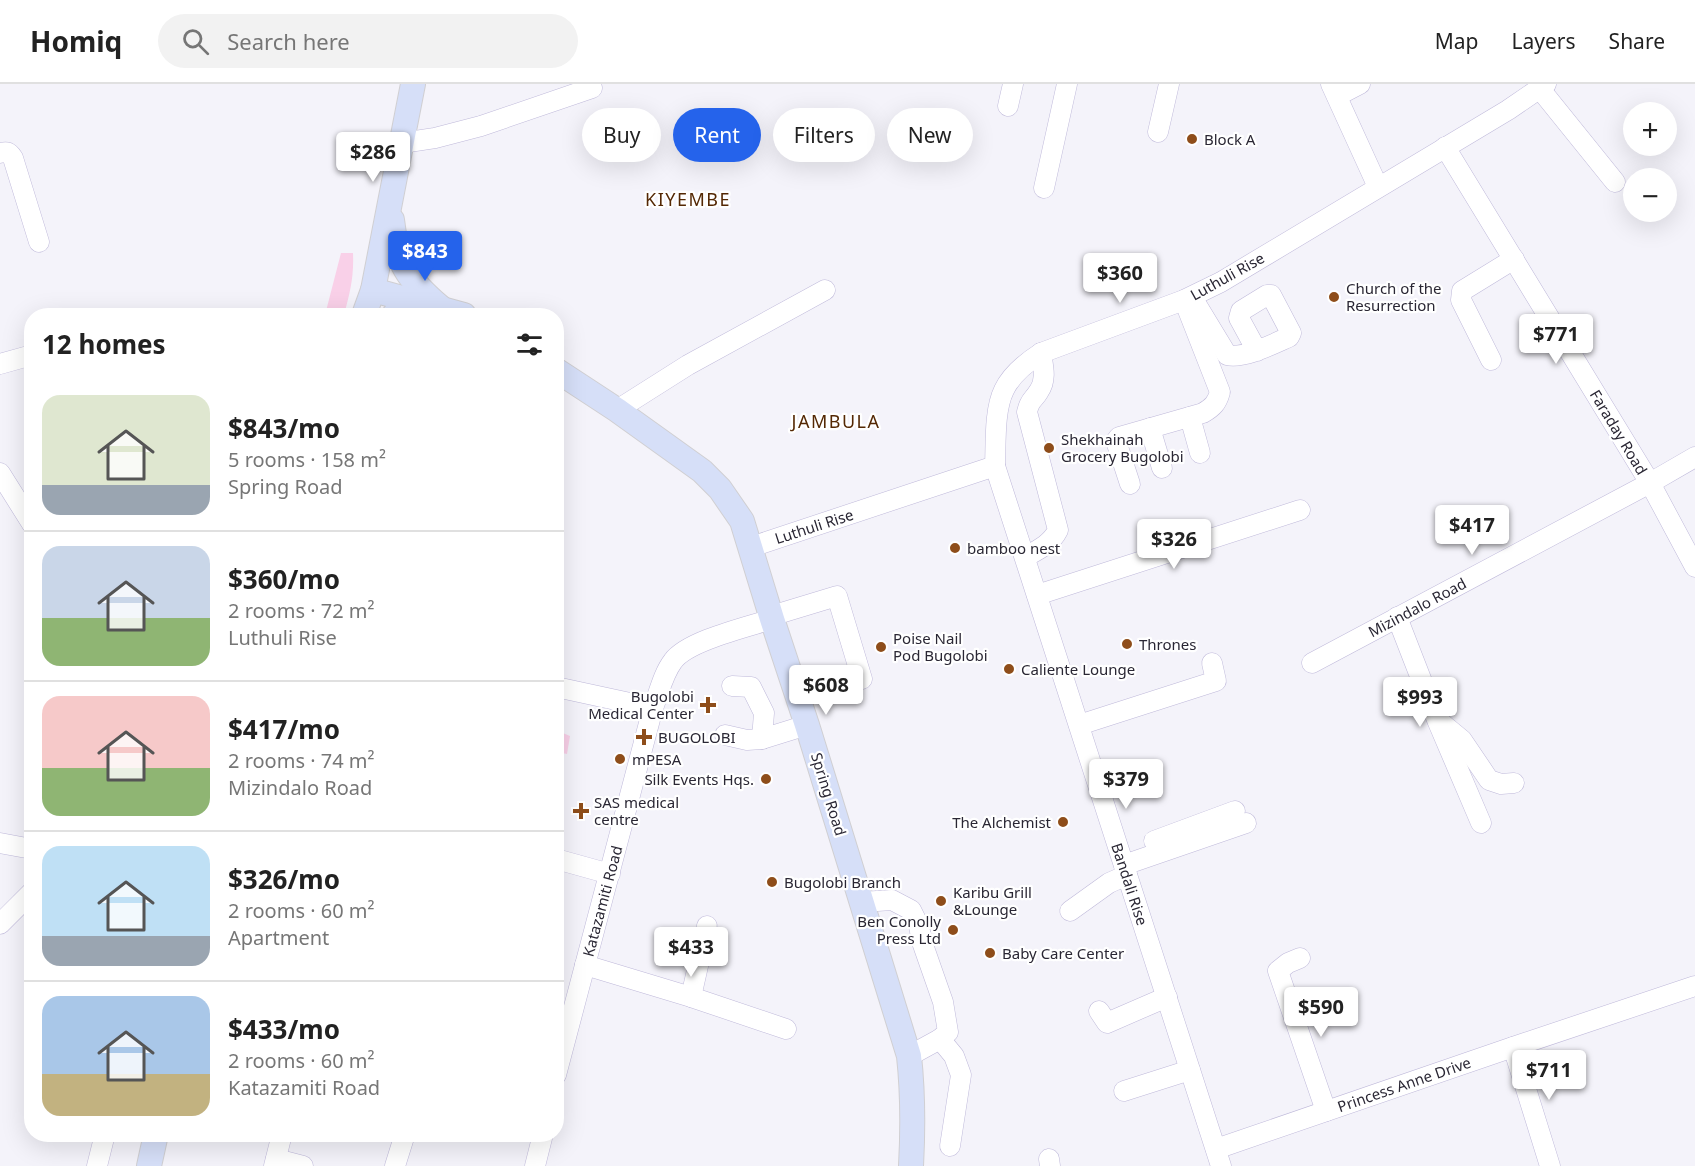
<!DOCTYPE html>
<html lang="en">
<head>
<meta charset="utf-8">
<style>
  body { margin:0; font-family:"Noto Sans",sans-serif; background:#f2f2f2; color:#222; height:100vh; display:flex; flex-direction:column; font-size:22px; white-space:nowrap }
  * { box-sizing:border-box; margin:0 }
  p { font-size:20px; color:#767676 }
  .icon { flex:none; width:33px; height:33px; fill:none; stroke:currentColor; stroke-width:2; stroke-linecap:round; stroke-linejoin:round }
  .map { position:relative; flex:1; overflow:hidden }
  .details { position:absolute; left:24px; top:224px; width:540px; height:834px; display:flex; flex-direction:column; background:#fff; border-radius:24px; box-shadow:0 6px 24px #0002 }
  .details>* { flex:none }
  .banner { position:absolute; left:582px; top:24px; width:570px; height:54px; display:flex; gap:12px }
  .buttons { position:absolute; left:1623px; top:18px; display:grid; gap:12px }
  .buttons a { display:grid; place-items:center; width:54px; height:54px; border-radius:50%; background:#fff; box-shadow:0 6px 24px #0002; font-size:30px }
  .price { position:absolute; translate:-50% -51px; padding:0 14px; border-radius:6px; background:#fff; color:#222; font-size:20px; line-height:39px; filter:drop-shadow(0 2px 3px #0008) }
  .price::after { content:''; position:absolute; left:50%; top:36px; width:18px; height:14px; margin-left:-9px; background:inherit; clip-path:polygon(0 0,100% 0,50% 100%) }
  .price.on { background:#2563eb; color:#fff }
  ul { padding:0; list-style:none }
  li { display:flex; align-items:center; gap:18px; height:150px; padding:0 18px }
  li+li { border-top:2px solid #e0e0e0 }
  li span { display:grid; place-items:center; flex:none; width:168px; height:120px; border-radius:18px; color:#555 }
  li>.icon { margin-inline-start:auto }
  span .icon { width:72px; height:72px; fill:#fffc; stroke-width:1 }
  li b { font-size:26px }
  h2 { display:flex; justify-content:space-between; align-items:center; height:72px; padding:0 18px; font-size:26px }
  .chip { padding:0 21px; border-radius:27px; background:#fff; box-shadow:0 6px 24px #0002; font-size:21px; line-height:54px }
  .chip.on { background:#2563eb; color:#fff }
  header { display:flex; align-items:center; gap:36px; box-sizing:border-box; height:84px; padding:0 30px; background:#fff; border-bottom:2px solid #e0e0e0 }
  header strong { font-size:28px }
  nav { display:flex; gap:33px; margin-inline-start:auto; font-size:21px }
  .search { width:420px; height:54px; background:#f2f2f2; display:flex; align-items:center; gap:15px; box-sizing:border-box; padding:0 21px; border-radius:33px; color:#767676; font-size:22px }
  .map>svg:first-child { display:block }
</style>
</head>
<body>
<header>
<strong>Homiq</strong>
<div class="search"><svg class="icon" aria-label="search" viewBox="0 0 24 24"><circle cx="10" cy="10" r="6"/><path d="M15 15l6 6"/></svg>Search here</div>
<nav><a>Map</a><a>Layers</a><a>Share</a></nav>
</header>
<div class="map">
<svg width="1695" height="1082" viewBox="0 0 1695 1082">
  <rect width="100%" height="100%" fill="#f4f3fa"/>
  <!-- green -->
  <g fill="#f9d0e8">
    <path d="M341,169H353C354,194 350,208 344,231H325Z"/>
    <path d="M557,621L564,622L558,647L570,652L567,670L557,668Z"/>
  </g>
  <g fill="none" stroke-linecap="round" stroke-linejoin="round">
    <defs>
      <g id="minor">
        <path d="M1331,0L1378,103"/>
        <path d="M1540,5L1615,98"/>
        <path d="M1337,12L1360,0"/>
        <path d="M1008,22L1013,0"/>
        <path d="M1158,48L1169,0"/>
        <path d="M402,59L435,54L481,42L592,4"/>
        <path d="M1445,63L1650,399L1695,483"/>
        <path d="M0,69C7,67 9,68 13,74L39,158"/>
        <path d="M1044,104L1067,0"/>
        <path d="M1193,215L1227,271C1244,275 1273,260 1289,253L1291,249L1271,211H1267L1241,227L1239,234L1257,267"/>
        <path d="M1491,276L1461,216L1462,207L1514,175"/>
        <path d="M0,280L32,271"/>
        <path d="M617,326L688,281L825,206"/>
        <path d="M1190,333L1200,369"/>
        <path d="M1150,344L1162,384"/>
        <path d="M995,382L1221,1082"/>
        <path d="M0,389L32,440"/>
        <path d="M1130,400L1116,357L1119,353L1203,329C1213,323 1217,319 1220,308L1184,216"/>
        <path d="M751,463L995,382C996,360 994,326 1004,306C1011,291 1027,278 1041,269L1184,216L1221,198L1508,26L1546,0"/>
        <path d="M1025,473C1038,466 1051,460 1058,446L1027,328C1030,315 1033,317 1039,307C1047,295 1043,282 1041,269"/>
        <path d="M1037,511L1300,426"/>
        <path d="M771,532L837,512L862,595L798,614"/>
        <path d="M1397,533L1437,636L1481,739"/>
        <path d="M1312,579L1650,399L1695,373"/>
        <path d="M732,602L751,603L764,629L762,655L807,641"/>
        <path d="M556,603L653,624"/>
        <path d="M1439,637L1462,656L1489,696L1501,700L1514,699"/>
        <path d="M1079,641L1216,597L1212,579"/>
        <path d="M725,651L747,656L762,655"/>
        <path d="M1154,757L1235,727"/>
        <path d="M0,759L32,765"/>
        <path d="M556,775L610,790"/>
        <path d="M1124,781L1246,739"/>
        <path d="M862,818L892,816L911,826L919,842L922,858L943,918L948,948L940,955L909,972"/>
        <path d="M1070,827L1109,799L1127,791"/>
        <path d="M0,840L32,808"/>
        <path d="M1300,874L1288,879L1278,887L1326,1027"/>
        <path d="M585,881L691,913L786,945"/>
        <path d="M691,913L707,842"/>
        <path d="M1099,927L1107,939L1167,913"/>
        <path d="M940,955L954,972L961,991L950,1062"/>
        <path d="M1513,963L1550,1082"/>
        <path d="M556,991L653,624C659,609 663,590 673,577C687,557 747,543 772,535"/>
        <path d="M1124,1007L1190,986"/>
        <path d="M1216,1065L1513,963L1695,902"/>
        <path d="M276,1075L303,1082"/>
        <path d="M1049,1075L1050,1082"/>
        <path d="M97,1082L105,1050"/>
        <path d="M274,1082L282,1050"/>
        <path d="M395,1082L405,1050"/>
        <path d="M535,1082L543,1050"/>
      </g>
      <g id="major">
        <path d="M392,136C397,179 407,195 440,223"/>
        <path d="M373,206L464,231"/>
        <path d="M364,231L373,206L413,0"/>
        <path d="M394,231L432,228"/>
        <path d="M556,286L617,326L702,387L720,405L742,437L772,535L807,641L909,972C913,1009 913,1045 911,1082"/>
        <path d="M149,1082L156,1050"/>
      </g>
    </defs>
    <!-- minor casing -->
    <use href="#minor" stroke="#bfb9da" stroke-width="21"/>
    <!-- major casing -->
    <use href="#major" stroke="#d0cfd2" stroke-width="26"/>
    <!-- minor -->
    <use href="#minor" stroke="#fff" stroke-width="20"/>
    <!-- major -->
    <use href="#major" stroke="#d6dff8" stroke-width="24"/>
  </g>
  <!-- markers -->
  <g fill="#8e4d1a" stroke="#fff" stroke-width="2">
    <circle cx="1192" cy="55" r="6"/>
    <circle cx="1334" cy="213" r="6"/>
    <circle cx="1049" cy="364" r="6"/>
    <circle cx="955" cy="464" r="6"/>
    <circle cx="1127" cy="560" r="6"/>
    <circle cx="881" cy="563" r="6"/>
    <circle cx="1009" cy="585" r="6"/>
    <path d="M705 612h6v6h6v6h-6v6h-6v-6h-6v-6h6z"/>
    <path d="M641 644h6v6h6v6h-6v6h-6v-6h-6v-6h6z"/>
    <circle cx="620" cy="675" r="6"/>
    <circle cx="766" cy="695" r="6"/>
    <path d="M578 718h6v6h6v6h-6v6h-6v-6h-6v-6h6z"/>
    <circle cx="1063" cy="738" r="6"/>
    <circle cx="772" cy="798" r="6"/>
    <circle cx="941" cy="817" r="6"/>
    <circle cx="953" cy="846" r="6"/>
    <circle cx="990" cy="869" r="6"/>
  </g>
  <g text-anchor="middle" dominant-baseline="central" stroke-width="4.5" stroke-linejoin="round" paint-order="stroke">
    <!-- poi labels -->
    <g font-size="15" fill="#2a2734" stroke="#fff" text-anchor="start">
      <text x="1204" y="55">Block A</text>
      <text x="1346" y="204">Church of the<tspan x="1346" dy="17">Resurrection</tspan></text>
      <text x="1061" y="355">Shekhainah<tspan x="1061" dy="17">Grocery Bugolobi</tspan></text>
      <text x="967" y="464">bamboo nest</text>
      <text x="893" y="554">Poise Nail<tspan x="893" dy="17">Pod Bugolobi</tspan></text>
      <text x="1139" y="560">Thrones</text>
      <text x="1021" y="585">Caliente Lounge</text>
      <text x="694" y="612" text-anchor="end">Bugolobi<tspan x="694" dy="17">Medical Center</tspan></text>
      <text x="658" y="653">BUGOLOBI</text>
      <text x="632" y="675">mPESA</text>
      <text x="754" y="695" text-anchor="end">Silk Events Hqs.</text>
      <text x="594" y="718">SAS medical<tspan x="594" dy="17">centre</tspan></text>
      <text x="1051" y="738" text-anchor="end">The Alchemist</text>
      <text x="784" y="798">Bugolobi Branch</text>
      <text x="953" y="808">Karibu Grill<tspan x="953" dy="17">&amp;Lounge</tspan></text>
      <text x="941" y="837" text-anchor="end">Ben Conolly<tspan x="941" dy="17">Press Ltd</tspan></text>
      <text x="1002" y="869">Baby Care Center</text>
    </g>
    <!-- street labels -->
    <g font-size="15" fill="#2a2734" stroke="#fff">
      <text transform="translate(1227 192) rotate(-29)">Luthuli Rise</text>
      <text transform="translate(1619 348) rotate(59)">Faraday Road</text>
      <text transform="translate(814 442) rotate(-18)">Luthuli Rise</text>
      <text transform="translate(1417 523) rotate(-28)">Mizindalo Road</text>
      <text transform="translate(829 710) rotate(73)">Spring Road</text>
      <text transform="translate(1130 800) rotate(72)">Bandali Rise</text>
      <text transform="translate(602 817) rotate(-75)">Katazamiti Road</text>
      <text transform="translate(1404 1000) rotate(-19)">Princess Anne Drive</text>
    </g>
    <!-- quarter labels -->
    <g font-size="18" letter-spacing="1.5" fill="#542804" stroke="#fff">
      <text x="688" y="115">KIYEMBE</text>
      <text x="836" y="337">JAMBULA</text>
    </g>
  </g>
</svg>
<div class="buttons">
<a>+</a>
<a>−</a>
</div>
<b class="price" style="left:373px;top:99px">$286</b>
<b class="price on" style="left:425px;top:198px">$843</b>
<b class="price" style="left:1120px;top:220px">$360</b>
<b class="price" style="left:1556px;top:281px">$771</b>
<b class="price" style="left:1472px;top:472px">$417</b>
<b class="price" style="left:1174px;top:486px">$326</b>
<b class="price" style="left:826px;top:632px">$608</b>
<b class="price" style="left:1420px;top:644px">$993</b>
<b class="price" style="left:1126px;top:726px">$379</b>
<b class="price" style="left:691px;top:894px">$433</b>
<b class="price" style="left:1321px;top:954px">$590</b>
<b class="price" style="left:1549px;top:1017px">$711</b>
<div class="banner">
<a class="chip">Buy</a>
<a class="chip on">Rent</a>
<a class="chip">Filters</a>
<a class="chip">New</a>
</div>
<section class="details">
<h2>12 homes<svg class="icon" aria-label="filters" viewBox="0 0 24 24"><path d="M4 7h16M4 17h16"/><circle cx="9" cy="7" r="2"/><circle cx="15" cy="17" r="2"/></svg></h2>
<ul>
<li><span style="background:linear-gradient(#dfe7d0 75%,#9aa5b1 0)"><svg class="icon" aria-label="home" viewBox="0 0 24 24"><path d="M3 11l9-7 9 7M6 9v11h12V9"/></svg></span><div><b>$843/mo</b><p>5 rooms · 158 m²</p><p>Spring Road</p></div></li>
<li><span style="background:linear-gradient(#c9d6e8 60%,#8fb573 0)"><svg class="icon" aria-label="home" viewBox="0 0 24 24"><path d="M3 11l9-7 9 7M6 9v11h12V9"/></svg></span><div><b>$360/mo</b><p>2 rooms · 72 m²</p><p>Luthuli Rise</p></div></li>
<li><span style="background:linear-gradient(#f6c9c9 60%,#8fb573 0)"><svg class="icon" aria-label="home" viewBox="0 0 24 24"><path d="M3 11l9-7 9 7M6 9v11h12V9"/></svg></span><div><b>$417/mo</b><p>2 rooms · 74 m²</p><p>Mizindalo Road</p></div></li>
<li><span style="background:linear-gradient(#bfe0f5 75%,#9aa5b1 0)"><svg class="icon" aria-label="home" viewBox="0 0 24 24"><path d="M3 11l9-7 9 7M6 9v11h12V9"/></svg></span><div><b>$326/mo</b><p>2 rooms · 60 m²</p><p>Apartment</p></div></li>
<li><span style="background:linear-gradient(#a9c7e8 65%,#c2b280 0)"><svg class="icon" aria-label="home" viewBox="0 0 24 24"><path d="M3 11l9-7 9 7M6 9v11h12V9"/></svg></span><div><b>$433/mo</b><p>2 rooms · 60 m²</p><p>Katazamiti Road</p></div></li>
</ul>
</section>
</div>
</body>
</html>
